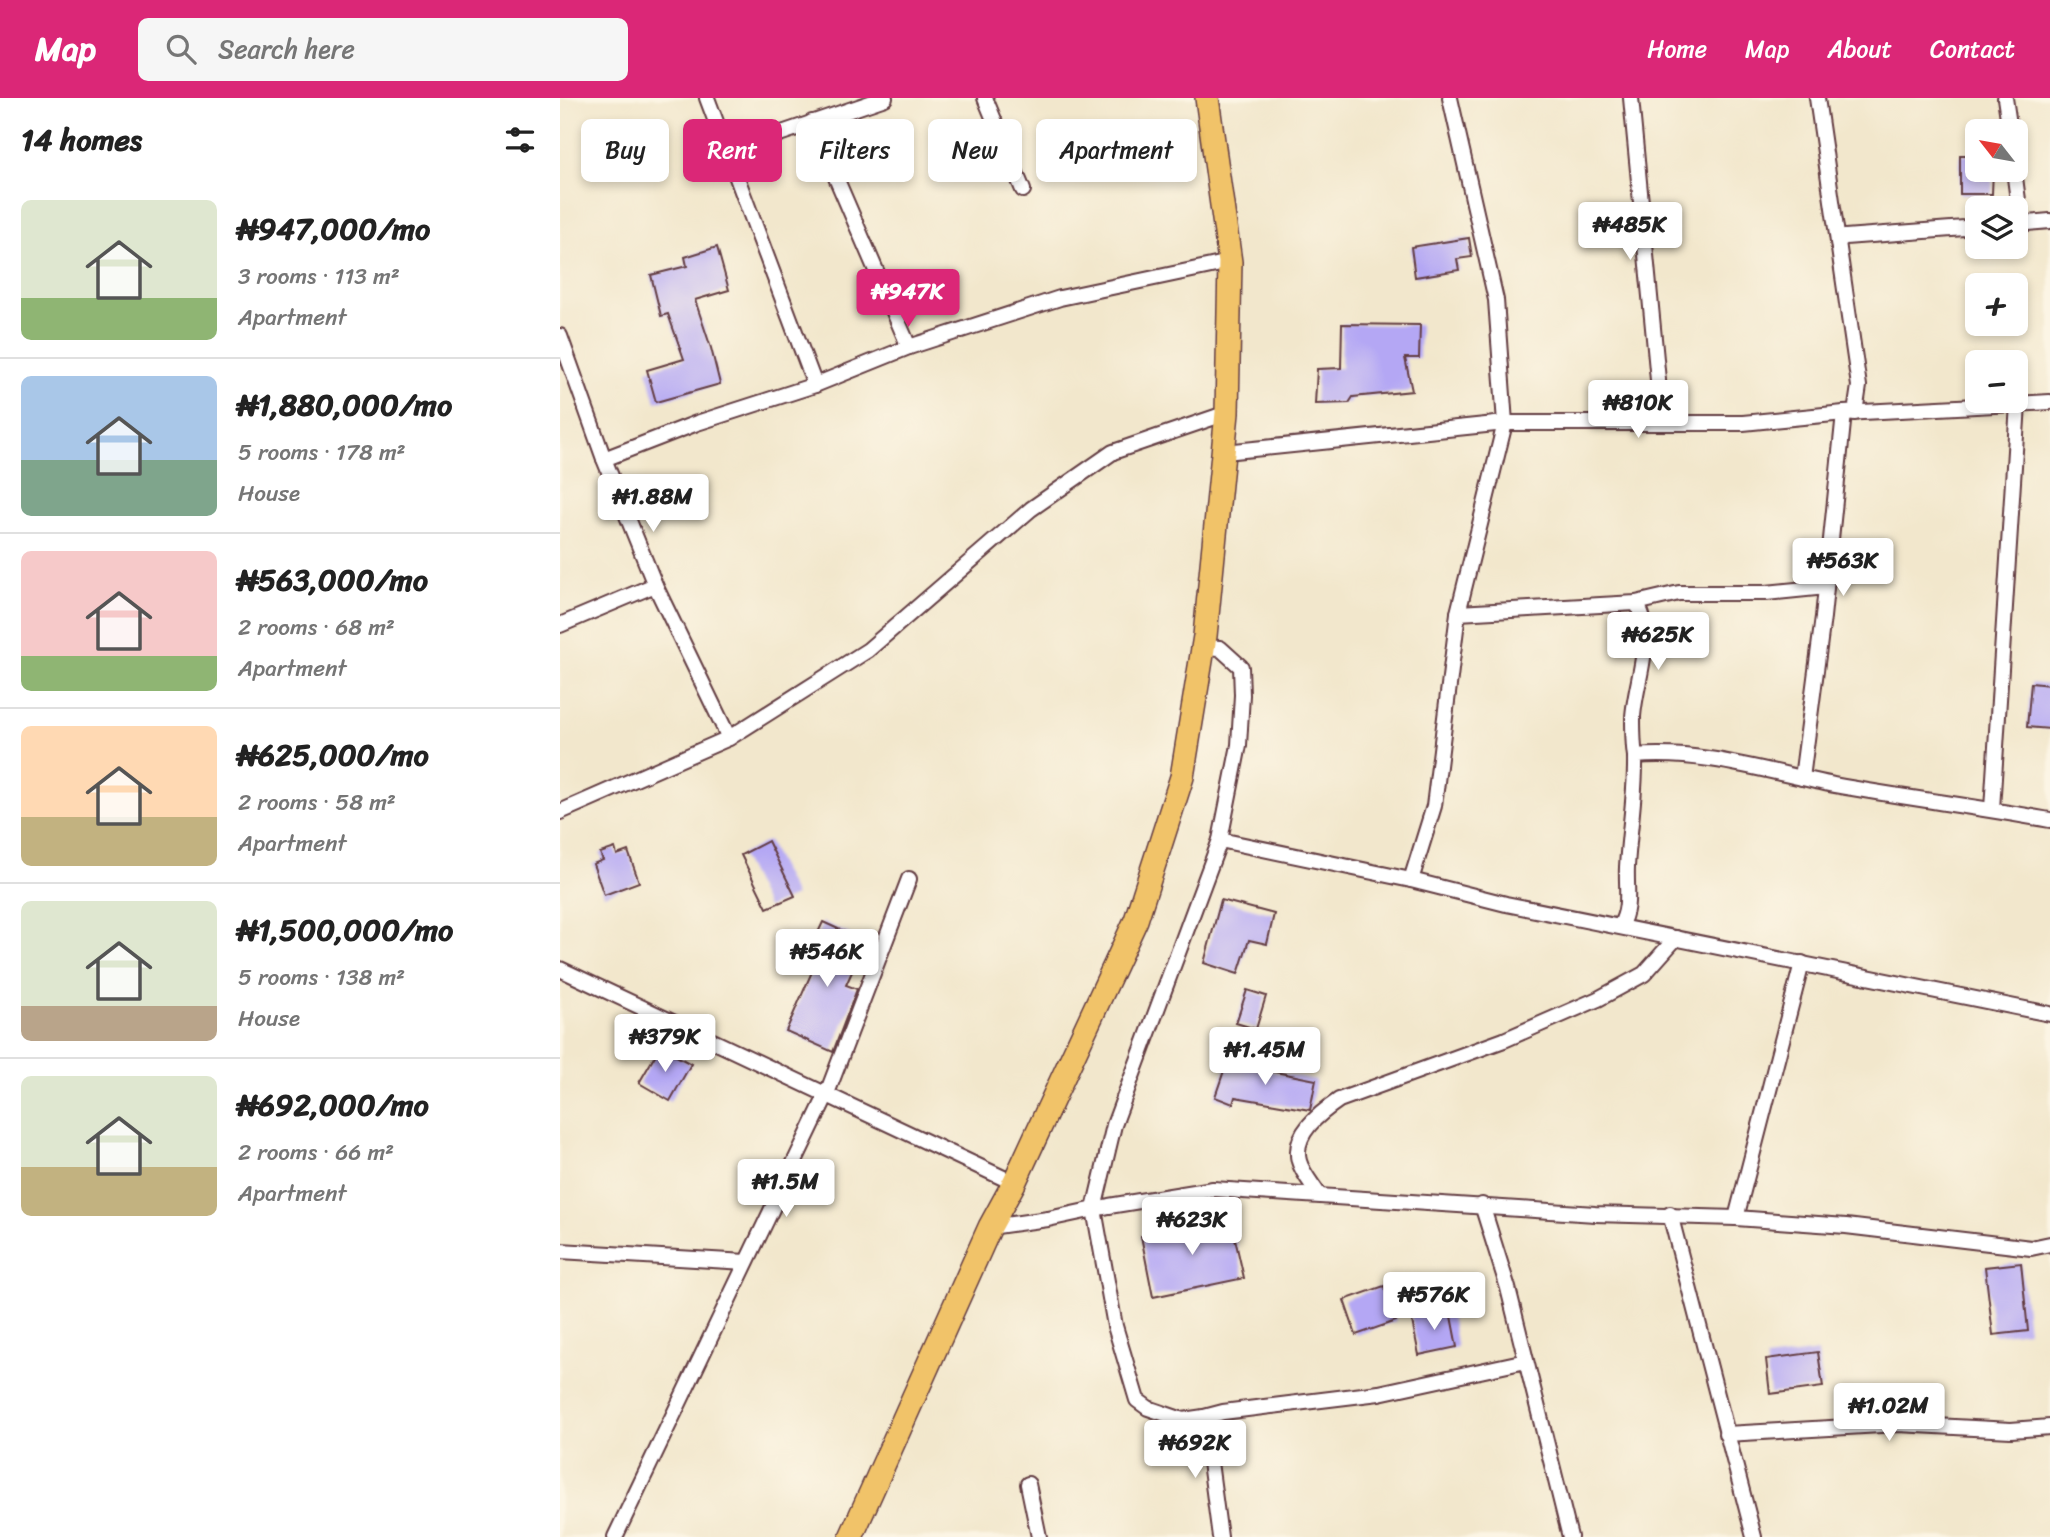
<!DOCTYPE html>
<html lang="en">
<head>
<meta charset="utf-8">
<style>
  body { margin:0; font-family:Sriracha,sans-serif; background:#f6f6f6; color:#222; height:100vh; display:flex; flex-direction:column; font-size:26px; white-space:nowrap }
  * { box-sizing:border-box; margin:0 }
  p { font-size:23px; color:#767676 }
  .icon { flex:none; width:38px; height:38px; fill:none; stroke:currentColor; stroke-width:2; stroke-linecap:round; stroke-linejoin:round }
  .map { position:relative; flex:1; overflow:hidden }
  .panel { display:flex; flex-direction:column; background:#fff; width:560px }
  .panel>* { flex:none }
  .banner { position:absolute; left:21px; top:21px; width:665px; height:63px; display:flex; gap:14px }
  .needle { width:46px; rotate:301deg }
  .fabs { position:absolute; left:1405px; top:21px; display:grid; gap:14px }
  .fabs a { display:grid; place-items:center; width:63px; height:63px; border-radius:10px; background:#fff; box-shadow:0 4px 10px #0003; font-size:35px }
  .price { position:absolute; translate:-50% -60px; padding:0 16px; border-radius:7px; background:#fff; color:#222; font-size:23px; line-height:46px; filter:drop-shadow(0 2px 4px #0008) }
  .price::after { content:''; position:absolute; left:50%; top:42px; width:21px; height:16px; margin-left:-10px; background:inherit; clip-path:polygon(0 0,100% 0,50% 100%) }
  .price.selected { background:#db2777; color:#fff }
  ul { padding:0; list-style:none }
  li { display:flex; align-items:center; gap:21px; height:175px; padding:0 21px }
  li+li { border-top:2px solid #e0e0e0 }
  li span { display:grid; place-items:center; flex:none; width:196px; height:140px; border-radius:10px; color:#555 }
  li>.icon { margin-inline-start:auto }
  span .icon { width:84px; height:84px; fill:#fffc; stroke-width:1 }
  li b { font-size:30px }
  h2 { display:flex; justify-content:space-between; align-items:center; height:84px; padding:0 21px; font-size:30px }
  .tag { padding:0 24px; border-radius:10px; background:#fff; box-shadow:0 4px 10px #0003; font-size:24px; line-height:63px }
  .tag.selected { background:#db2777; color:#fff }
  header { display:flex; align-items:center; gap:42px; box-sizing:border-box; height:98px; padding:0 35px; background:#db2777; color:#fff }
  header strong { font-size:33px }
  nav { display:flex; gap:38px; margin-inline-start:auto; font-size:24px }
  .search { width:490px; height:63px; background:#f6f6f6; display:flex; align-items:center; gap:18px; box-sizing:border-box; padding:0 24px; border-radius:10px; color:#767676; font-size:26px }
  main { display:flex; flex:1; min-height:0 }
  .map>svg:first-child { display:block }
</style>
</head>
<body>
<header>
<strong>Map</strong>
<div class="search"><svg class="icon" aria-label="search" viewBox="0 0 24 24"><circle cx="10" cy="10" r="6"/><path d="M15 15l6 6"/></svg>Search here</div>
<nav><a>Home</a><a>Map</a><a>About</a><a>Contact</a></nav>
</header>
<main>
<section class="panel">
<h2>14 homes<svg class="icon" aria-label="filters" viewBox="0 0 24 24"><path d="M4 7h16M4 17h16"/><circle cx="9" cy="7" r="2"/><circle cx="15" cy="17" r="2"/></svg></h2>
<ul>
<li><span style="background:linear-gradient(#dfe7d0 70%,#8fb573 0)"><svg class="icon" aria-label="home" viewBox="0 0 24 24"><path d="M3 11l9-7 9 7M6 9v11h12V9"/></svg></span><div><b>₦947,000/mo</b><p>3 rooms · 113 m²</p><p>Apartment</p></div></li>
<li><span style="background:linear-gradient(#a9c7e8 60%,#7fa58c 0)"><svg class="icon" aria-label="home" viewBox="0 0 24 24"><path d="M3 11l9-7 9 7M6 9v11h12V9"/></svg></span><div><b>₦1,880,000/mo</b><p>5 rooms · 178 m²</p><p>House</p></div></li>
<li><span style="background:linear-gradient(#f6c9c9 75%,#8fb573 0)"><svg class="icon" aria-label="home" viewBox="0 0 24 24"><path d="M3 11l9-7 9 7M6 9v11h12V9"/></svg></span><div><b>₦563,000/mo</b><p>2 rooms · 68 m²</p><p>Apartment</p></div></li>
<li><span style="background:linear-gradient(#ffd9b3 65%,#c2b280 0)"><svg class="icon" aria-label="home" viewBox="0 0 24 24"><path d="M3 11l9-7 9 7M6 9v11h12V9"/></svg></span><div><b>₦625,000/mo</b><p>2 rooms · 58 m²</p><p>Apartment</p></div></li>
<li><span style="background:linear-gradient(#dfe7d0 75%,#b9a48a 0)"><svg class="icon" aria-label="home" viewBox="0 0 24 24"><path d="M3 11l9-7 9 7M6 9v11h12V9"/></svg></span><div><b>₦1,500,000/mo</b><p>5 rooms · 138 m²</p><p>House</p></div></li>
<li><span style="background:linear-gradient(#dfe7d0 65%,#c2b280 0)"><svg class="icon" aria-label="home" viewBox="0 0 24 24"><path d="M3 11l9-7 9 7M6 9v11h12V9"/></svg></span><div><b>₦692,000/mo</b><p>2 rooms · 66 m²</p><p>Apartment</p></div></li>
</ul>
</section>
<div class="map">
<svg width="1490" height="1439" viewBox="0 0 1490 1439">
  <rect width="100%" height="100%" fill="#fcf5e5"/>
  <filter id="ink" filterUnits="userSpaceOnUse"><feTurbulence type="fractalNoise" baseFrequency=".0143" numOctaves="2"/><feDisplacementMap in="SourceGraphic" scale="14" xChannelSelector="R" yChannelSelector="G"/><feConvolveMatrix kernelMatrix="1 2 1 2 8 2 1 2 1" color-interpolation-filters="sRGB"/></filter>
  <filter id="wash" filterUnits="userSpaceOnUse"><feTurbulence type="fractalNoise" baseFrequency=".00686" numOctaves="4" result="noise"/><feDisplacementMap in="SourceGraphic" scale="28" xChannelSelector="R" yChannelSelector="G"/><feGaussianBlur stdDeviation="1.57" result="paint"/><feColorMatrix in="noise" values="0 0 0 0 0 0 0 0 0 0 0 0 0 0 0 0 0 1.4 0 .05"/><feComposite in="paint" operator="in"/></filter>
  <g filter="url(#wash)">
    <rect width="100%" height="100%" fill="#f2e7cc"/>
    <g id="blocks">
      <!-- building -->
      <g fill="#b4a7f4">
        <path d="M1400,57H1418V72H1433L1432,96H1400Z"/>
        <path d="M909,140L912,159L897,161L899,172L855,179L851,149Z"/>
        <path d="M157,149L169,192L135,202L151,250L160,286L96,304L87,272L124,261L108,216L101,218L91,177L127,168L125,159Z"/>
        <path d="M782,226L860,227L859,260H845L852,293L793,299L789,305L755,306L757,271L781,270Z"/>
        <path d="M1471,585L1490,587V631L1467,629Z"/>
        <path d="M208,743L235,798L207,810L181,757Z"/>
        <path d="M55,750L57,757L68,753L79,784L44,797L33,766L43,762L40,755Z"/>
        <path d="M661,802L714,816L707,846L689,842L678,876L644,865Z"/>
        <path d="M263,824L298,840L293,850L301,854L286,887L297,891L273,954L226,933L255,867L245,862Z"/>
        <path d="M687,892L706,898L696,931L676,925Z"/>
        <path d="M100,949L131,966L110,1003L79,985Z"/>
        <path d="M668,961L695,970L756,982L750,1012L675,999L673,1006L655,999Z"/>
        <path d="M670,1119L684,1180L593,1199L581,1138Z"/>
        <path d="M1461,1165L1468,1233L1433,1237L1425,1169Z"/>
        <path d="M824,1188L836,1223L796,1237L784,1202Z"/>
        <path d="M890,1213L897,1249L859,1257L851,1218L867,1214L868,1217Z"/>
        <path d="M1258,1254L1263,1289L1210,1296L1206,1261Z"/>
      </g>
    </g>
  </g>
  <g filter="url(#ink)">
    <use href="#blocks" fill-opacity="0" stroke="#633d43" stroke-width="2"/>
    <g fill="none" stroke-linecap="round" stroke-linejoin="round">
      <defs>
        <g id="minor">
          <path d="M147,0L255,287"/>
          <path d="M425,0L463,92"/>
          <path d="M1071,0L1102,324"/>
          <path d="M1257,0L1299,288L1295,315"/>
          <path d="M1445,0L1450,33"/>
          <path d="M252,24L349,249"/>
          <path d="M166,54L325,0"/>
          <path d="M1454,72L1461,125"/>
          <path d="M1456,126L1490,123"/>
          <path d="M1278,143L1285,139L1418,129"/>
          <path d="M0,238L44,361L95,487L169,640"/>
          <path d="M665,354L945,325H1183L1284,315L1490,304"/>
          <path d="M44,361L137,325L255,287L349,249L500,200L670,164"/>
          <path d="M898,515L1076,505L1119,495H1206L1266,489"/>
          <path d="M0,527L95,487"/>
          <path d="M643,549L660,550L681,569L682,597L679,647L660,742L554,1027L534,1111L555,1228L577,1302L588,1310L623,1322L644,1319L663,1314L819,1295L966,1263"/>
          <path d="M1075,658C1073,646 1073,632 1073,619C1075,584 1097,535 1076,505"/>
          <path d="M1242,680L1263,519L1284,315"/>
          <path d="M1432,711L1458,306"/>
          <path d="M0,714L169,640L308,552L471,411L553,354L667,315"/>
          <path d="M660,742L851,782L946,806L1490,916"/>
          <path d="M851,782L874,708L898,515L945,325L936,202L890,0"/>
          <path d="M1060,828C1071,809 1066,791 1067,769C1069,732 1076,696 1075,658C1143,652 1209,674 1274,687C1346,700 1418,709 1490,722"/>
          <path d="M0,871L454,1085"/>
          <path d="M759,1097C753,1087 742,1075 739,1063C732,1036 760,1015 779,1002L944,942L1038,901L1084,876L1116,840"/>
          <path d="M922,1107L948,1190L1010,1439"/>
          <path d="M1110,1116L1194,1439"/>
          <path d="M1176,1120L1242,865"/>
          <path d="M430,1129L488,1121L549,1108L653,1091L1035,1116L1176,1120L1286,1128L1471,1150L1490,1146"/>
          <path d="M0,1153L186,1164"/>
          <path d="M644,1319L660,1439"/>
          <path d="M1166,1336L1338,1326L1451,1332L1490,1329"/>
          <path d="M468,1386L479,1439"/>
          <path d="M55,1439L266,998L349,781"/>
        </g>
        <path id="primary" d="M291,1439L430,1129L454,1085L576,822L622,679L645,538L667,315L670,164L647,0"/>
      </defs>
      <!-- minor casing -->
      <use href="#minor" stroke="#633d43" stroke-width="18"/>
      <!-- primary casing -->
      <use href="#primary" stroke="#633d43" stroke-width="26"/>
      <!-- minor -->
      <use href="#minor" stroke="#fff" stroke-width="14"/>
      <!-- primary -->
      <use href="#primary" stroke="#f1c369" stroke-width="23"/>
    </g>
  </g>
</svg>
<div class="fabs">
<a><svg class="needle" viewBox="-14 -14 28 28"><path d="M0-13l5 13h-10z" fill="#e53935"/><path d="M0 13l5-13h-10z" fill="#767676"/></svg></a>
<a><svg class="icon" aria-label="layers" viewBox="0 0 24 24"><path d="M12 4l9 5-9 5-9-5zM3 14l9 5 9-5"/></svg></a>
<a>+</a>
<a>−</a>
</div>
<b class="price" style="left:1070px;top:164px">₦485K</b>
<b class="price selected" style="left:348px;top:231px">₦947K</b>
<b class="price" style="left:1078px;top:342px">₦810K</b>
<b class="price" style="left:93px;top:436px">₦1.88M</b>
<b class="price" style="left:1283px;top:500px">₦563K</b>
<b class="price" style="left:1098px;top:574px">₦625K</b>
<b class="price" style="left:267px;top:891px">₦546K</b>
<b class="price" style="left:105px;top:976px">₦379K</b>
<b class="price" style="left:705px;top:989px">₦1.45M</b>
<b class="price" style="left:226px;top:1121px">₦1.5M</b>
<b class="price" style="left:632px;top:1159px">₦623K</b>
<b class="price" style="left:874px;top:1234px">₦576K</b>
<b class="price" style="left:1329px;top:1345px">₦1.02M</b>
<b class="price" style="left:635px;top:1382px">₦692K</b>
<div class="banner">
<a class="tag">Buy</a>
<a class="tag selected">Rent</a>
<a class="tag">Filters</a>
<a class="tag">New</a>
<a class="tag">Apartment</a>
</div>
</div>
</main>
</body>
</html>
